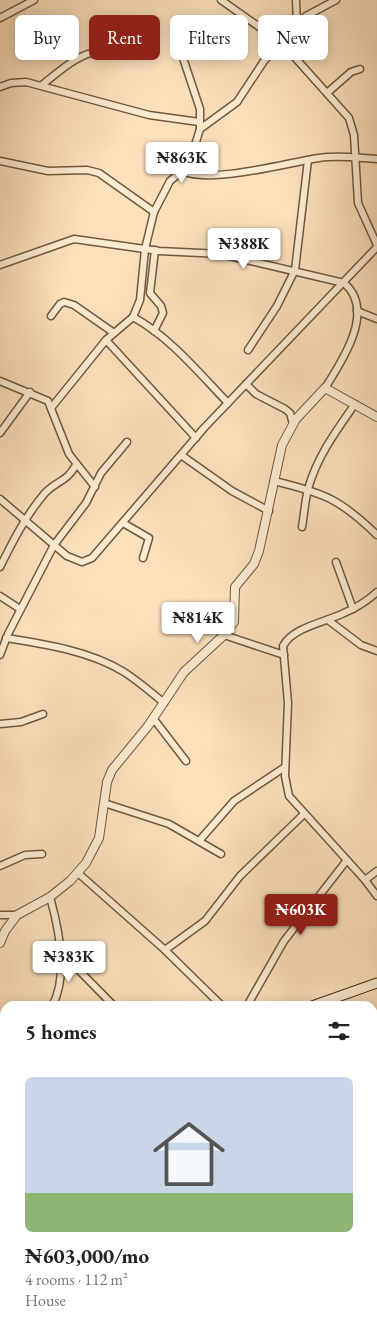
<!DOCTYPE html>
<html lang="en">
<head>
<meta charset="utf-8">
<style>
  body { margin:0; font-family:"EB Garamond",serif; background:#f2f2f2; color:#222; height:100vh; display:flex; flex-direction:column; font-size:19px; white-space:nowrap }
  * { box-sizing:border-box; margin:0 }
  p { font-size:16px; color:#767676 }
  .icon { flex:none; width:28px; height:28px; fill:none; stroke:currentColor; stroke-width:2; stroke-linecap:round; stroke-linejoin:round }
  .map { position:relative; flex:1; overflow:hidden }
  .details { position:absolute; left:0px; top:1001px; width:378px; height:336px; display:flex; flex-direction:column; background:#fff; border-radius:15px 15px 0 0; box-shadow:0 2px 12px #0003 }
  .details>* { flex:none }
  .guide { position:absolute; left:15px; top:15px; width:348px; height:45px; display:flex; gap:10px }
  .price { position:absolute; translate:-50% -42px; padding:0 11px; border-radius:5px; background:#fff; color:#222; font-size:16px; line-height:32px; filter:drop-shadow(0 1px 2px #0008) }
  .price::after { content:''; position:absolute; left:50%; top:30px; width:15px; height:11px; margin-left:-8px; background:inherit; clip-path:polygon(0 0,100% 0,50% 100%) }
  .price.on { background:#8f2418; color:#fff }
  ul { padding:0; list-style:none }
  li { display:grid; align-content:center; gap:10px; height:265px; padding:0 25px }
  li+li { border-top:1px solid #e0e0e0 }
  li span { display:grid; place-items:center; height:155px; border-radius:8px; color:#555 }
  li>.icon { margin-inline-start:auto }
  span .icon { width:90px; height:90px; fill:#fffc; stroke-width:1 }
  li b { font-size:21px }
  h2 { display:flex; justify-content:space-between; align-items:center; height:60px; padding:0 25px; font-size:21px }
  .pill { padding:0 18px; border-radius:8px; background:#fff; box-shadow:0 2px 12px #0003; font-size:18px; line-height:45px }
  .pill.on { background:#8f2418; color:#fff }
  .map>svg:first-child { display:block }
</style>
</head>
<body>
<div class="map">
<svg width="377" height="1337" viewBox="0 0 377 1337">
  <rect width="100%" height="100%" fill="#fbe0bc"/>
  <filter id="stains"><feTurbulence type="fractalNoise" baseFrequency=".004" numOctaves="4"/><feColorMatrix values="0 0 0 0 .2 0 0 0 0 .09 0 0 0 0 .02 0 0 0 .5 -.17"/></filter>
  <radialGradient id="worn" r=".72"><stop offset=".6" stop-color="#630" stop-opacity="0"/><stop offset="1" stop-color="#630" stop-opacity=".3"/></radialGradient>
  <g fill="none" stroke-linecap="round" stroke-linejoin="round">
    <defs>
      <g id="minor">
        <path d="M221,0L282,43L349,118L354,135L358,203L377,245"/>
        <path d="M296,0L297,26"/>
        <path d="M0,18L34,0"/>
        <path d="M42,85C56,74 82,50 100,52"/>
        <path d="M0,87L11,83L26,82L149,115L199,122"/>
        <path d="M327,93L351,72L360,69"/>
        <path d="M200,129L237,102L264,61L306,16L336,0"/>
        <path d="M0,161L48,171L87,170L99,173L154,212"/>
        <path d="M182,171C213,184 285,163 319,158C338,155 358,158 377,159"/>
        <path d="M0,265L74,239L159,251L221,254L344,283C376,310 343,360 325,388"/>
        <path d="M357,311L377,319"/>
        <path d="M51,316L60,304L64,302L74,305L114,333"/>
        <path d="M133,317C170,337 199,373 228,403"/>
        <path d="M154,331L163,313L161,306L150,293L155,250"/>
        <path d="M106,340L196,438"/>
        <path d="M248,350L277,306L295,270L308,160"/>
        <path d="M0,381L48,401L69,454L95,487"/>
        <path d="M246,384L256,394L285,409L290,413L293,424"/>
        <path d="M51,408L106,340L133,317L140,300L145,249L154,212L170,181L182,171L195,145L200,129V109L182,55"/>
        <path d="M0,433L30,392"/>
        <path d="M181,455L232,491L269,511"/>
        <path d="M274,481C324,493 340,499 377,535"/>
        <path d="M0,499L67,556L82,562L92,558L204,428L377,247"/>
        <path d="M123,523L149,538L143,558"/>
        <path d="M302,527C304,515 305,501 308,489C317,457 336,431 355,404"/>
        <path d="M336,562L353,609"/>
        <path d="M0,567C13,541 26,515 45,493C57,480 66,483 76,465"/>
        <path d="M377,592C367,601 356,608 344,613C326,622 293,627 283,646L288,703L285,776L289,796L365,880L377,896"/>
        <path d="M0,596L20,609"/>
        <path d="M328,620L361,645L377,651"/>
        <path d="M224,635L284,655"/>
        <path d="M6,638C45,644 90,651 124,672C138,681 151,692 164,703"/>
        <path d="M0,655L8,634L54,545L86,503L101,473L127,442"/>
        <path d="M153,718L186,761"/>
        <path d="M0,724L21,722L43,714"/>
        <path d="M104,803L169,824L221,854"/>
        <path d="M199,841L234,801L285,767"/>
        <path d="M0,866L25,855L42,854"/>
        <path d="M78,873L165,950L222,1006"/>
        <path d="M365,880L377,871"/>
        <path d="M50,897C59,929 69,976 52,1006"/>
        <path d="M0,915H17"/>
        <path d="M165,950L205,921L240,876L304,814"/>
        <path d="M61,952L114,1006"/>
        <path d="M247,1006L284,941L347,860"/>
        <path d="M0,1044L5,1041"/>
        <path d="M372,1291L377,1294"/>
        <path d="M2,1316L5,1306"/>
        <path d="M54,1332L68,1337"/>
        <path d="M187,1332L191,1337"/>
        <path d="M335,1332L340,1337"/>
      </g>
      <g id="tertiary">
        <path d="M0,943L5,931L17,915L50,897L70,881L86,863L99,838L107,782L112,770L148,726L184,672L224,635L234,622L235,587L254,564L259,551L282,445L296,419L325,388L377,417"/>
        <path d="M372,1202L377,1195"/>
        <path d="M273,1337L276,1332"/>
      </g>
      <g id="secondary">
        <path d="M312,1006L377,983"/>
        <path d="M0,1115L5,1114"/>
      </g>
    </defs>
    <!-- minor casing -->
    <use href="#minor" stroke="#70593d" stroke-width="9"/>
    <!-- tertiary casing -->
    <use href="#tertiary" stroke="#70593d" stroke-width="10"/>
    <!-- secondary casing -->
    <use href="#secondary" stroke="#422c13" stroke-width="11"/>
    <!-- minor -->
    <use href="#minor" stroke="#fcebd3" stroke-width="6"/>
    <!-- tertiary -->
    <use href="#tertiary" stroke="#fcebd3" stroke-width="8"/>
    <!-- secondary -->
    <use href="#secondary" stroke="#fcebd3" stroke-width="9"/>
  </g>
  <rect width="100%" height="100%" filter="url(#stains)"/>
  <rect width="100%" height="100%" fill="url(#worn)"/>
</svg>
<b class="price" style="left:182px;top:184px">₦863K</b>
<b class="price" style="left:244px;top:270px">₦388K</b>
<b class="price" style="left:198px;top:644px">₦814K</b>
<b class="price on" style="left:301px;top:936px">₦603K</b>
<b class="price" style="left:69px;top:983px">₦383K</b>
<div class="guide">
<a class="pill">Buy</a>
<a class="pill on">Rent</a>
<a class="pill">Filters</a>
<a class="pill">New</a>
</div>
<section class="details">
<h2>5 homes<svg class="icon" aria-label="filters" viewBox="0 0 24 24"><path d="M4 7h16M4 17h16"/><circle cx="9" cy="7" r="2"/><circle cx="15" cy="17" r="2"/></svg></h2>
<ul>
<li><span style="background:linear-gradient(#c9d6e8 75%,#8fb573 0)"><svg class="icon" aria-label="home" viewBox="0 0 24 24"><path d="M3 11l9-7 9 7M6 9v11h12V9"/></svg></span><div><b>₦603,000/mo</b><p>4 rooms · 112 m²</p><p>House</p></div></li>
</ul>
</section>
</div>
</body>
</html>
